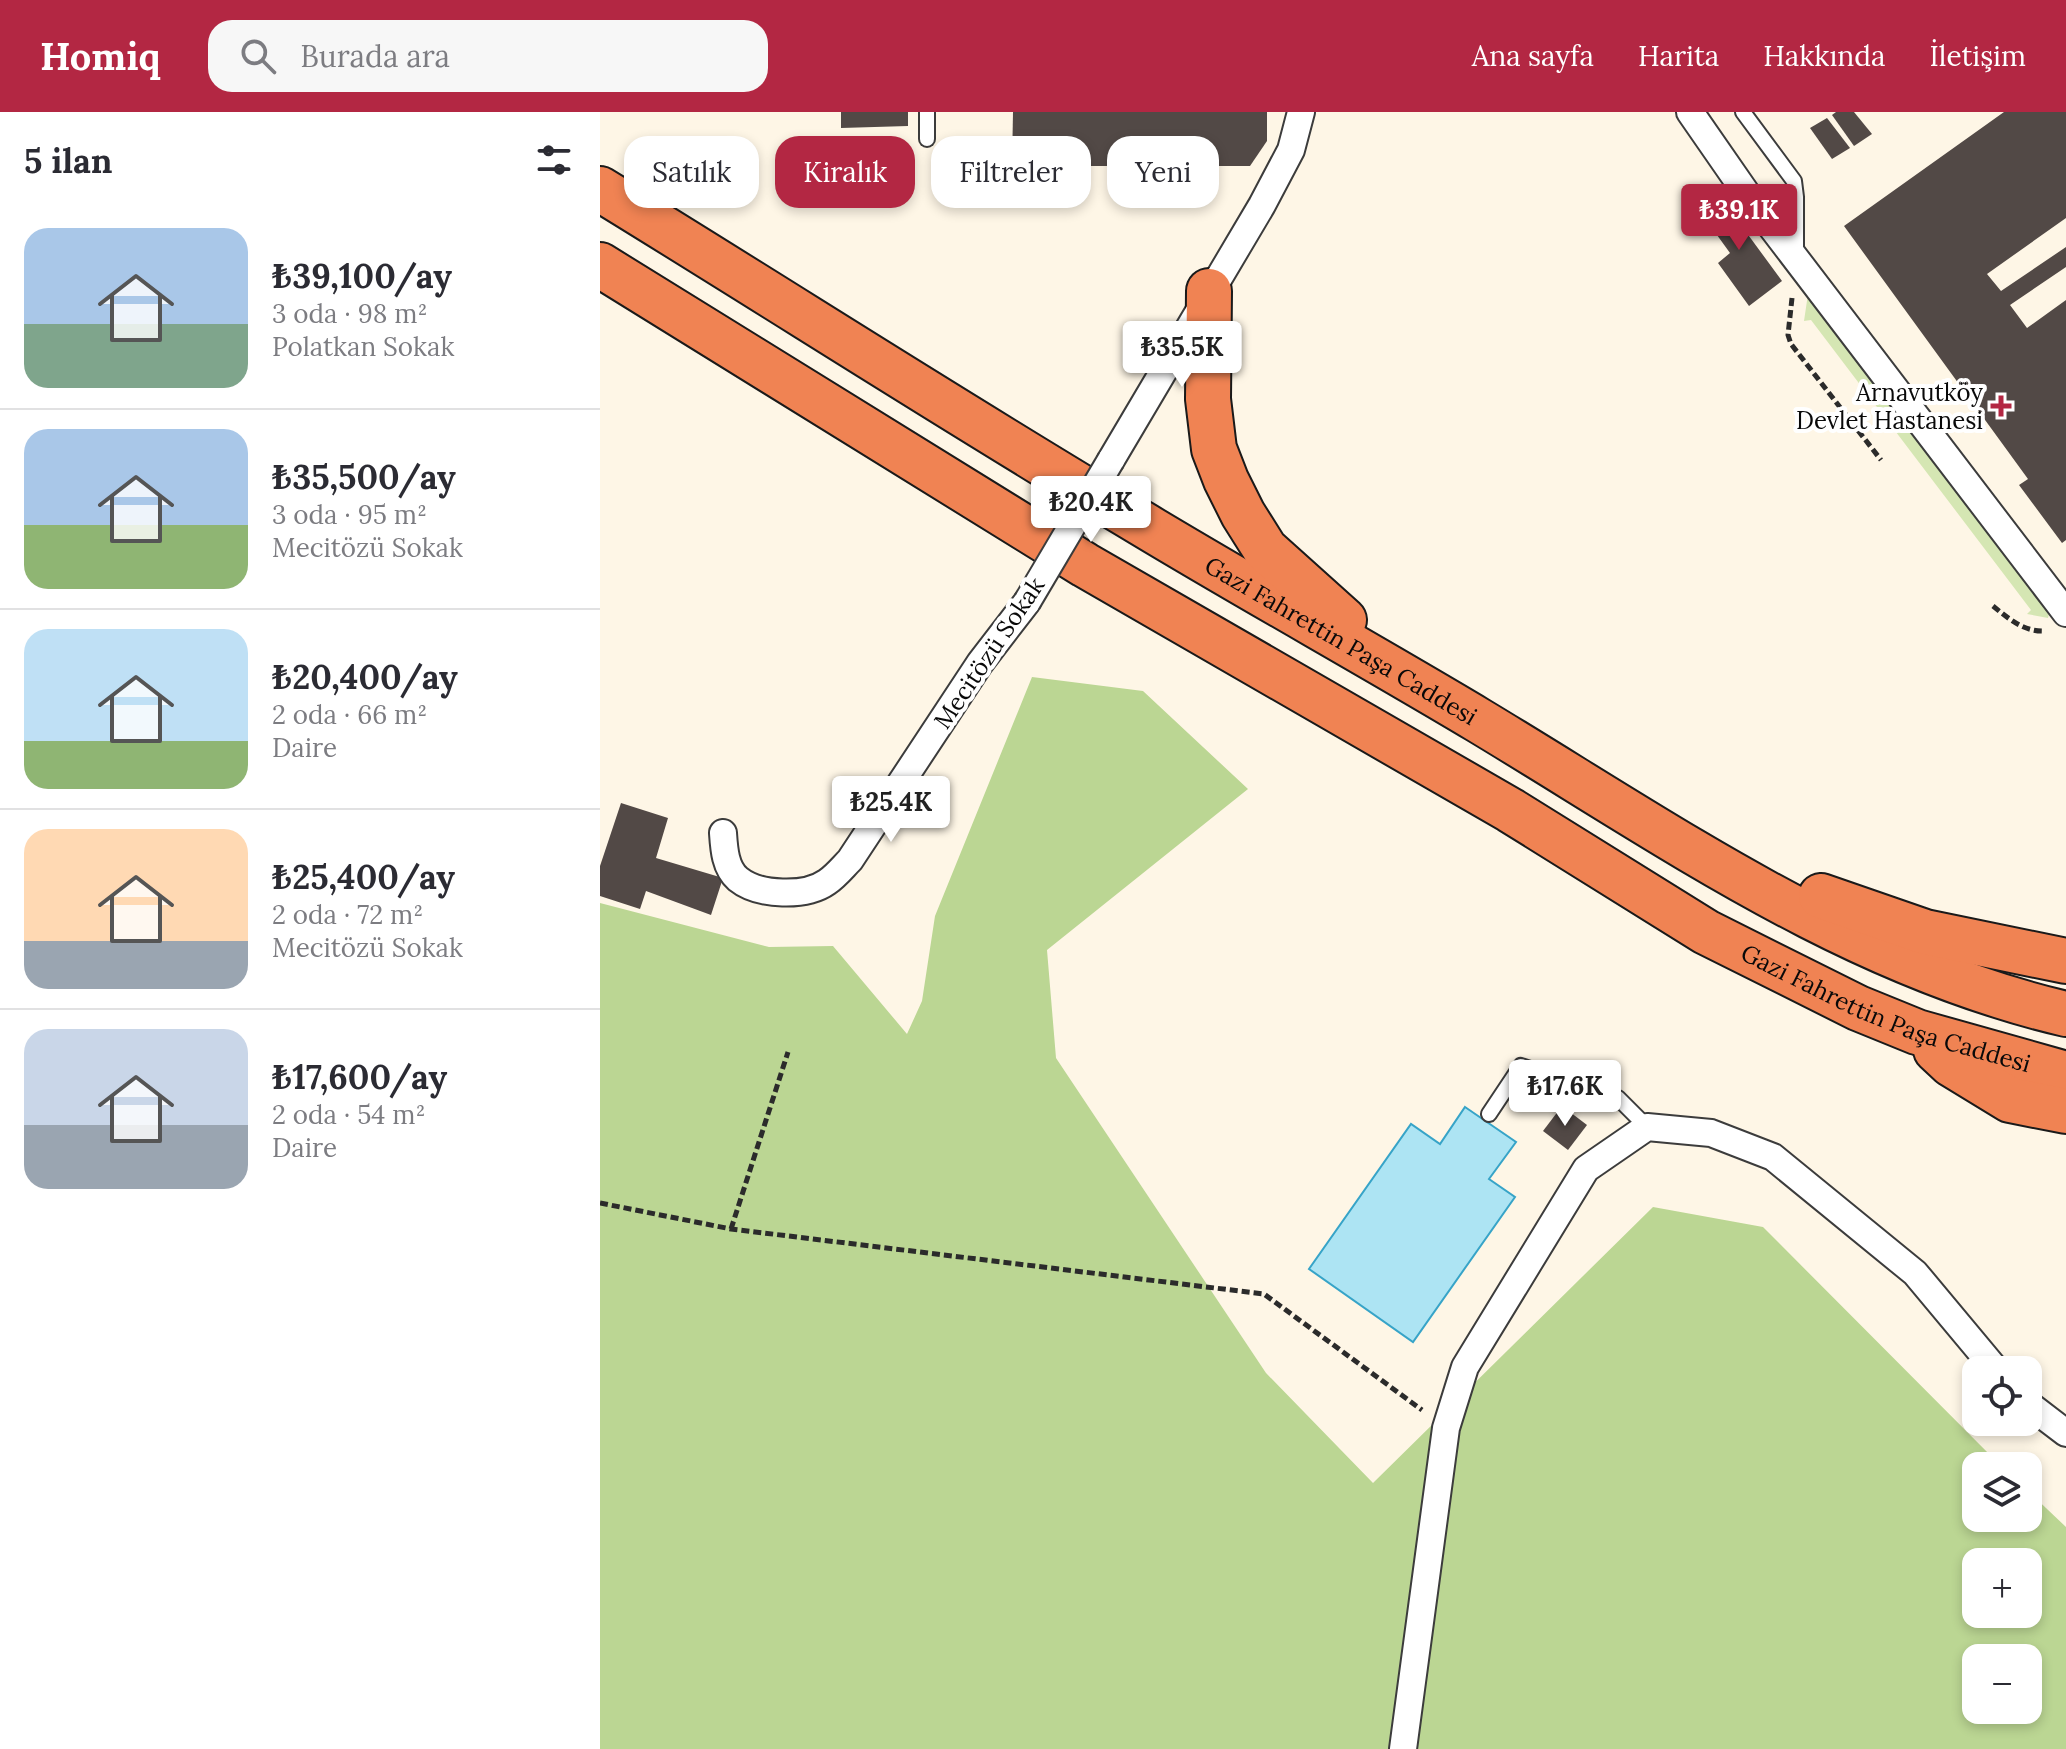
<!DOCTYPE html>
<html lang="tr">
<head>
<meta charset="utf-8">
<style>
  body { margin:0; font-family:Lora,serif; background:#f7f7f7; color:#2b2b33; height:100vh; display:flex; flex-direction:column; font-size:30px; white-space:nowrap }
  * { box-sizing:border-box; margin:0 }
  p { font-size:26px; color:#7c7c81 }
  .icon { flex:none; width:44px; height:44px; fill:none; stroke:currentColor; stroke-width:2; stroke-linecap:round; stroke-linejoin:round }
  .map { position:relative; flex:1; overflow:hidden }
  .drawer { display:flex; flex-direction:column; background:#fff; width:600px }
  .drawer>* { flex:none }
  .guide { position:absolute; left:24px; top:24px; width:760px; height:72px; display:flex; gap:16px }
  .buttons { position:absolute; left:1362px; top:1244px; display:grid; gap:16px }
  .buttons a { display:grid; place-items:center; width:80px; height:80px; border-radius:16px; background:#fff; box-shadow:0 4px 12px #0003; font-size:40px }
  .price { position:absolute; translate:-50% -68px; padding:0 18px; border-radius:8px; background:#fff; color:#222; font-size:26px; line-height:52px; filter:drop-shadow(0 2px 4px #0008) }
  .price::after { content:''; position:absolute; left:50%; top:48px; width:24px; height:18px; margin-left:-12px; background:inherit; clip-path:polygon(0 0,100% 0,50% 100%) }
  .price.selected { background:#b32743; color:#fff }
  ul { padding:0; list-style:none }
  li { display:flex; align-items:center; gap:24px; height:200px; padding:0 24px }
  li+li { border-top:2px solid #e1e1e2 }
  li span { display:grid; place-items:center; flex:none; width:224px; height:160px; border-radius:24px; color:#555 }
  li>.icon { margin-inline-start:auto }
  span .icon { width:96px; height:96px; fill:#fffc; stroke-width:1 }
  li b { font-size:34px }
  h2 { display:flex; justify-content:space-between; align-items:center; height:96px; padding:0 24px; font-size:34px }
  .tag { padding:0 28px; border-radius:24px; background:#fff; box-shadow:0 4px 12px #0003; font-size:28px; line-height:72px }
  .tag.selected { background:#b32743; color:#fff }
  header { display:flex; align-items:center; gap:48px; box-sizing:border-box; height:112px; padding:0 40px; background:#b32743; color:#fff }
  header strong { font-size:38px }
  nav { display:flex; gap:44px; margin-inline-start:auto; font-size:28px }
  .search { width:560px; height:72px; background:#f7f7f7; display:flex; align-items:center; gap:20px; box-sizing:border-box; padding:0 28px; border-radius:24px; color:#7c7c81; font-size:30px }
  main { display:flex; flex:1; min-height:0 }
  .map>svg:first-child { display:block }
</style>
</head>
<body>
<header>
<strong>Homiq</strong>
<div class="search"><svg class="icon" aria-label="search" viewBox="0 0 24 24"><circle cx="10" cy="10" r="6"/><path d="M15 15l6 6"/></svg>Burada ara</div>
<nav><a>Ana sayfa</a><a>Harita</a><a>Hakkında</a><a>İletişim</a></nav>
</header>
<main>
<section class="drawer">
<h2>5 ilan<svg class="icon" aria-label="filters" viewBox="0 0 24 24"><path d="M4 7h16M4 17h16"/><circle cx="9" cy="7" r="2"/><circle cx="15" cy="17" r="2"/></svg></h2>
<ul>
<li><span style="background:linear-gradient(#a9c7e8 60%,#7fa58c 0)"><svg class="icon" aria-label="home" viewBox="0 0 24 24"><path d="M3 11l9-7 9 7M6 9v11h12V9"/></svg></span><div><b>₺39,100/ay</b><p>3 oda · 98 m²</p><p>Polatkan Sokak</p></div></li>
<li><span style="background:linear-gradient(#a9c7e8 60%,#8fb573 0)"><svg class="icon" aria-label="home" viewBox="0 0 24 24"><path d="M3 11l9-7 9 7M6 9v11h12V9"/></svg></span><div><b>₺35,500/ay</b><p>3 oda · 95 m²</p><p>Mecitözü Sokak</p></div></li>
<li><span style="background:linear-gradient(#bfe0f5 70%,#8fb573 0)"><svg class="icon" aria-label="home" viewBox="0 0 24 24"><path d="M3 11l9-7 9 7M6 9v11h12V9"/></svg></span><div><b>₺20,400/ay</b><p>2 oda · 66 m²</p><p>Daire</p></div></li>
<li><span style="background:linear-gradient(#ffd9b3 70%,#9aa5b1 0)"><svg class="icon" aria-label="home" viewBox="0 0 24 24"><path d="M3 11l9-7 9 7M6 9v11h12V9"/></svg></span><div><b>₺25,400/ay</b><p>2 oda · 72 m²</p><p>Mecitözü Sokak</p></div></li>
<li><span style="background:linear-gradient(#c9d6e8 60%,#9aa5b1 0)"><svg class="icon" aria-label="home" viewBox="0 0 24 24"><path d="M3 11l9-7 9 7M6 9v11h12V9"/></svg></span><div><b>₺17,600/ay</b><p>2 oda · 54 m²</p><p>Daire</p></div></li>
</ul>
</section>
<div class="map">
<svg width="1466" height="1637" viewBox="0 0 1466 1637">
  <rect width="100%" height="100%" fill="#fef6e6"/>
  <!-- green -->
  <path fill="#d5e6b3" d="M1208,182L1449,502L1448,506L1427,502L1431,498L1211,208L1204,209Z"/>
  <!-- forest -->
  <path fill="#bbd693" fill-rule="evenodd" d="M432,565L543,579L648,677L447,838L456,946L666,1261L773,1371L1053,1095L1163,1115L1401,1354H1376V1406H1428V1379L1466,1415V1637H0V791L169,835L233,834L307,922L322,889L335,804ZM1376,1450H1428V1502H1376ZM1376,1546H1428V1598H1376Z"/>
  <!-- water -->
  <path fill="#ade4f3" stroke="#37a4c8" stroke-width="2" d="M865,995L916,1030L889,1067L915,1085L813,1230L709,1157L811,1012L840,1032Z"/>
  <!-- building -->
  <g fill="#524946">
    <path d="M241,0H308V14L241,16Z"/>
    <path d="M413,0H667V29L650,54H412Z"/>
    <path d="M1236,0H1254L1272,22L1254,34L1232,3Z"/>
    <path d="M1404,0H1466V106L1387,162L1401,179L1466,135V155L1410,193L1427,216L1466,188V428L1462,431L1419,373L1428,367L1244,114Z"/>
    <path d="M1227,6L1250,36L1232,47L1210,16Z"/>
    <path d="M1116,79L1182,169L1149,194L1118,151L1130,141L1096,94Z"/>
    <path d="M21,691L68,706L56,746L123,766L111,803L46,779L40,797L0,784V754Z"/>
    <path d="M962,994L987,1013L968,1038L943,1019Z"/>
  </g>
  <g fill="none" stroke-linecap="round" stroke-linejoin="round">
    <defs>
      <g id="lane">
        <path d="M327,0V27"/>
        <path d="M1143,0L1194,69L1196,85V145"/>
        <path d="M889,1002L921,954L1018,986L1047,1015"/>
      </g>
      <g id="street">
        <path d="M1090,0L1151,88L1466,501"/>
        <path d="M511,348L662,93L691,38L701,0"/>
        <path d="M123,721C124,736 125,756 138,767C159,784 206,785 227,770C236,764 243,755 250,748L380,551L427,490"/>
        <path d="M1428,1292L1466,1321"/>
        <path d="M803,1637L846,1316L865,1255L986,1057L1047,1015L1111,1021L1173,1045L1315,1161L1396,1258"/>
      </g>
      <g id="highway">
        <path id="s1" d="M0,77C181,188 359,303 541,411C652,478 766,541 878,608C1066,721 1248,851 1466,902"/>
        <path id="s2" d="M0,153L485,453L910,698L1106,820L1258,896L1317,920L1466,962"/>
        <path d="M609,179L608,287L614,337L626,368L643,402L665,437L744,508"/>
        <path d="M1221,784L1325,820L1466,849"/>
        <path d="M1336,938L1351,952L1410,988L1466,999"/>
      </g>
    </defs>
    <!-- lane casing -->
    <use href="#lane" stroke="#3c3c3c" stroke-width="18"/>
    <!-- street casing -->
    <use href="#street" stroke="#3c3c3c" stroke-width="30"/>
    <!-- highway casing -->
    <use href="#highway" stroke="#1a1a1a" stroke-width="48"/>
    <!-- path -->
    <g stroke="#2b2b2b" stroke-width="5" stroke-dasharray="8 4" stroke-linecap="butt">
      <path d="M1192,186L1188,223L1191,232L1281,348"/>
      <path d="M1393,494C1409,507 1424,520 1445,519"/>
      <path d="M0,1091L131,1117L664,1182L822,1298"/>
      <path d="M131,1117L188,940"/>
    </g>
    <!-- lane -->
    <use href="#lane" stroke="#fff" stroke-width="14"/>
    <!-- street -->
    <use href="#street" stroke="#fff" stroke-width="26"/>
    <!-- highway -->
    <use href="#highway" stroke="#f08353" stroke-width="44"/>
    <defs>
      <path id="street-bridge" d="M427,490L511,348"/>
    </defs>
    <!-- street-bridge casing -->
    <use href="#street-bridge" stroke="#3c3c3c" stroke-width="30" stroke-linecap="butt"/>
    <!-- street-bridge -->
    <use href="#street-bridge" stroke="#fff" stroke-width="26"/>
  </g>
  <!-- markers -->
  <path fill="#b32743" stroke="#fff" stroke-width="3" d="M1397 282h8v8h8v8h-8v8h-8v-8h-8v-8h8z"/>
  <g text-anchor="middle" dominant-baseline="central" stroke-width="8" stroke-linejoin="round" paint-order="stroke">
    <!-- poi labels -->
    <g font-size="24" fill="#090909" stroke="#fff" text-anchor="end">
      <text x="1383" y="280">Arnavutköy<tspan x="1383" dy="28">Devlet Hastanesi</tspan></text>
    </g>
    <!-- street labels -->
    <g font-size="24" fill="#090909" stroke="#fff">
      <text stroke="none"><textPath href="#s1" startOffset="868">Gazi Fahrettin Paşa Caddesi</textPath></text>
      <text transform="translate(389 541) rotate(-56)">Mecitözü Sokak</text>
      <text stroke="none"><textPath href="#s2" startOffset="1488">Gazi Fahrettin Paşa Caddesi</textPath></text>
    </g>
  </g>
</svg>
<div class="buttons">
<a><svg class="icon" aria-label="locate" viewBox="0 0 24 24"><circle cx="12" cy="12" r="6"/><path d="M12 2v4M12 18v4M2 12h4M18 12h4"/></svg></a>
<a><svg class="icon" aria-label="layers" viewBox="0 0 24 24"><path d="M12 4l9 5-9 5-9-5zM3 14l9 5 9-5"/></svg></a>
<a>+</a>
<a>−</a>
</div>
<b class="price selected" style="left:1139px;top:140px">₺39.1K</b>
<b class="price" style="left:582px;top:277px">₺35.5K</b>
<b class="price" style="left:491px;top:432px">₺20.4K</b>
<b class="price" style="left:291px;top:732px">₺25.4K</b>
<b class="price" style="left:965px;top:1016px">₺17.6K</b>
<div class="guide">
<a class="tag">Satılık</a>
<a class="tag selected">Kiralık</a>
<a class="tag">Filtreler</a>
<a class="tag">Yeni</a>
</div>
</div>
</main>
</body>
</html>
